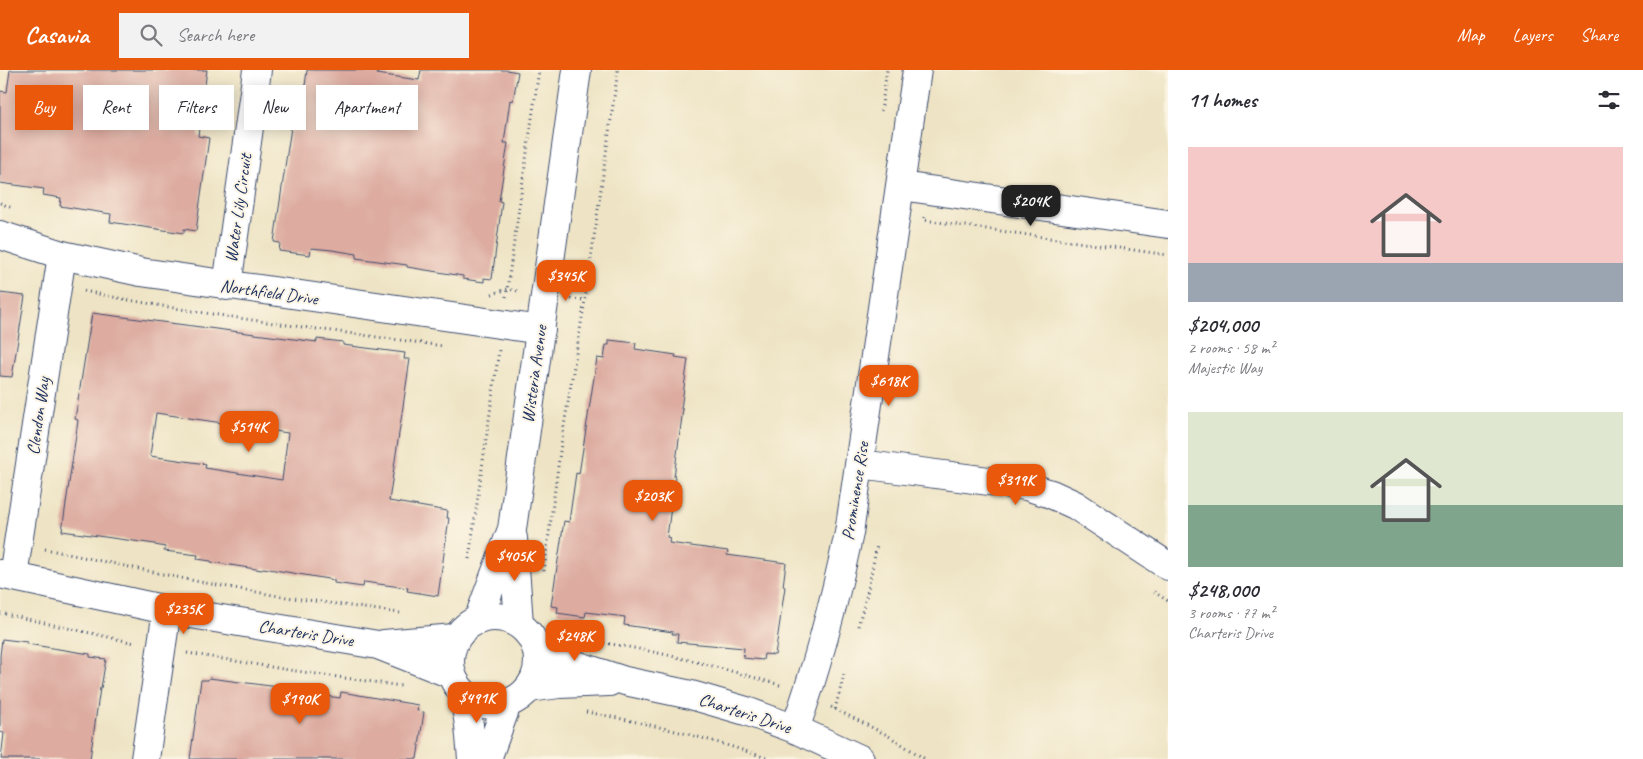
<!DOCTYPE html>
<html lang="en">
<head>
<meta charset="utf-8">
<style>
  body { margin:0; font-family:Caveat,sans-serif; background:#f2f2f3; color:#2b2b33; height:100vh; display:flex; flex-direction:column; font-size:19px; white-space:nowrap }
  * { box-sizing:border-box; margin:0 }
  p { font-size:16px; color:#7c7c81 }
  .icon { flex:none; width:28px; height:28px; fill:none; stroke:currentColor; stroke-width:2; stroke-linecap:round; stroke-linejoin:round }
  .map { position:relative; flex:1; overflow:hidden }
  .drawer { display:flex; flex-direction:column; background:#fff; width:475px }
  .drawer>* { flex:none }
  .top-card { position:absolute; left:15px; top:15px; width:475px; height:45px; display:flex; gap:10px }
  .price { position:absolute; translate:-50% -42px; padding:0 11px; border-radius:10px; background:#ea580c; color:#fff; font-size:16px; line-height:32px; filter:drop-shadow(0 1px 2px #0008) }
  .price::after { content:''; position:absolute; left:50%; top:30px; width:15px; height:11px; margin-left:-8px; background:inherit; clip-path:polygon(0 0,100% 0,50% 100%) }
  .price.on { background:#222; color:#fff }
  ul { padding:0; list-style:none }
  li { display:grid; align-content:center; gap:10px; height:265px; padding:0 20px }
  li span { display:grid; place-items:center; height:155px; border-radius:0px; color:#555 }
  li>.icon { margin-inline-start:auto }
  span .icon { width:90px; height:90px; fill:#fffc; stroke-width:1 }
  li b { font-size:21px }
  h2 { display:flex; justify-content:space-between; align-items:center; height:60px; padding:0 20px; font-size:21px }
  .pill { padding:0 18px; border-radius:0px; background:#fff; box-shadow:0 2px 12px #0003; font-size:18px; line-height:45px }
  .pill.on { background:#ea580c; color:#fff }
  header { display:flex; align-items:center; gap:30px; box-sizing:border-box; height:70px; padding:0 25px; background:#ea580c; color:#fff }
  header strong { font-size:24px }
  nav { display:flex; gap:28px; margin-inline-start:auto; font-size:18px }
  .search { width:350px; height:45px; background:#f2f2f3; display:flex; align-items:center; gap:12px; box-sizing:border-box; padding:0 18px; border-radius:0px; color:#7c7c81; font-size:19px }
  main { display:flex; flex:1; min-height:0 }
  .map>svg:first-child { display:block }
</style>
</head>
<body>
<header>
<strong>Casavia</strong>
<div class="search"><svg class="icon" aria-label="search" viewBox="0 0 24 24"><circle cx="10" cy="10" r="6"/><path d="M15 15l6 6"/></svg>Search here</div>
<nav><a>Map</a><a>Layers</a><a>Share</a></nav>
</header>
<main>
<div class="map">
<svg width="1168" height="689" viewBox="0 0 1168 689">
  <rect width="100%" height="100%" fill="#fcf5e5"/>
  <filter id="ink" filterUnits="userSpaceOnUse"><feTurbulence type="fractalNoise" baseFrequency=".02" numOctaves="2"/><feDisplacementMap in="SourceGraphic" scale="10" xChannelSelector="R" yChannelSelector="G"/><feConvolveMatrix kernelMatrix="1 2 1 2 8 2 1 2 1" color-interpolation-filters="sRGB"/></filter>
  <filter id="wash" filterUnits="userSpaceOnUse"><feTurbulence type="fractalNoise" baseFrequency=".0096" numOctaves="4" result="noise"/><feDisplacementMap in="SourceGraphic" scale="20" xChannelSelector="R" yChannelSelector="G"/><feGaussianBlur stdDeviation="1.12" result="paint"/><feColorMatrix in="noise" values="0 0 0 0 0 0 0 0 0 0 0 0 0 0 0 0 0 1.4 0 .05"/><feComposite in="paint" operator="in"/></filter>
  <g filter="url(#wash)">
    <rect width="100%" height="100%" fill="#eee4c5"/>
    <g id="blocks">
      <!-- building -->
      <g fill="#ddaba0" fill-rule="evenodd">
        <path d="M10,0H207L198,66L209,68L196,161L184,159V163L110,152L111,144L60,136L61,128L43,125L44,119L0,113V21L7,22Z"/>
        <path d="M307,0H378L377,4L419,10L421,0H507L518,2L513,31L510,30L504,73H508L499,131L502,132L492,209L484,208V212L463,209V206L407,197V195L356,188L357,184L332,180L311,178L310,185L279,181L280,173L274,172L286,90L293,45L297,46L299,32H303Z"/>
        <path d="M0,223L25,226L12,307L0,306Z"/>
        <path d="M92,243L317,272V269L343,272V275L405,283L404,289H410L389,431L448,441L447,448H449L438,526L407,521L408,518L364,512L363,517L334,513V510L263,498L262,500L211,492V491L197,489L198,485L164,481L165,477L155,475V474L62,461L76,365L78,350L75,349ZM156,343L288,363L282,410L205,398L206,394L150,386Z"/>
        <path d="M609,270L636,273L635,279L676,285L675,287L688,289L681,339H683L674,407H675L667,467L670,468L669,473L728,481L727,485L786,493L783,516L785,517L775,585L764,584L763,590L743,588L744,578L677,572L678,564H672L673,562L624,555L625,547L586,542L585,547L557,543L558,537L551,536L564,451L569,452L576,403L579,404L597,288L604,289L606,275H609Z"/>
        <path d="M2,569L27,572V574L90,584V587L106,589L101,618H100L90,689H1L4,663L0,662V586Z"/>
        <path d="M209,608L286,618L285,620L340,628L341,622L418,635L417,641L424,642L417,689H190L201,610H208Z"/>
      </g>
    </g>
  </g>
  <g filter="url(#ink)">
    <use href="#blocks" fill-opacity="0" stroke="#3b4a6d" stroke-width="1"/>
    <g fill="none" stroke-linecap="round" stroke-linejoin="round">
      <defs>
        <g id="street">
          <path d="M901,116L1168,154"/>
          <path d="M0,165L62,185L141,202L541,260"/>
          <path d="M227,216L257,0"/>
          <path d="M860,394L1026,416L1051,424L1075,435L1168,496"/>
          <path d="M513,468L519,554"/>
          <path d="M0,504L167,540L378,575L451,604"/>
          <path d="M13,506L62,185"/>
          <circle cx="494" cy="591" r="44"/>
          <path d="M478,550L512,459L577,0"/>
          <path d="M384,574L455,568"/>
          <path d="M537,579L561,590L625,611L691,625L746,641L795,659L860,689"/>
          <path d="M529,618L559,614L609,612"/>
          <path d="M464,625L469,655L472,689"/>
          <path d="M795,659C818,595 835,529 849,463L917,0"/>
          <path d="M145,689L167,540"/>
          <path d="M487,689L507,634"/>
        </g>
      </defs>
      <!-- street casing -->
      <use href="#street" stroke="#3b4a6d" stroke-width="30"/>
      <!-- path -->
      <g stroke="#3b4a6d" stroke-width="3" stroke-dasharray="1 4" stroke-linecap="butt">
        <path d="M881,41L887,0"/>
        <path d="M0,133L12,138"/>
        <path d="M924,147V150L1168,185"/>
        <path d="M84,221C202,246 323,259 443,276"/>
        <path d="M492,224L508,219L518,221"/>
        <path d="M506,227L539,0"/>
        <path d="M571,229L585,230"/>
        <path d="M45,479L200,512L279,526L400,543"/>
        <path d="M469,489L499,280"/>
        <path d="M544,501L561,374L585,230L618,0"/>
        <path d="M1154,522L1168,531"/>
        <path d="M0,543L135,573"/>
        <path d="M858,556L867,524L877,475"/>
        <path d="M604,573C664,582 722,598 780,615"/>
        <path d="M187,583L289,600L401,616"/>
        <path d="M831,637L887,665L925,689"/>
        <path d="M835,639L845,601"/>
        <path d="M586,642C648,653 709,668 769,689"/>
      </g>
      <!-- street -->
      <use href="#street" stroke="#fff" stroke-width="28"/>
    </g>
  </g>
  <g text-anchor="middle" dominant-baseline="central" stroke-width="4" stroke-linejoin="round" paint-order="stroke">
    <!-- street labels -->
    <g font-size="18" fill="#1b2f5e" stroke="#fcf5e5">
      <text transform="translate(238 138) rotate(-82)">Water Lily Circuit</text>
      <text transform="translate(269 222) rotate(8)">Northfield Drive</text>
      <text transform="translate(534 304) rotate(-82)">Wisteria Avenue</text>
      <text transform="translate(38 346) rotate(-82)">Clendon Way</text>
      <text transform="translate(855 421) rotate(-81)">Prominence Rise</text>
      <text transform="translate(306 563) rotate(9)">Charteris Drive</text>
      <text transform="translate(745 643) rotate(18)">Charteris Drive</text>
    </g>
  </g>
</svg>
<b class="price on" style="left:1031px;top:157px">$204K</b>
<b class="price" style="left:566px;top:232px">$345K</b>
<b class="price" style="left:889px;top:337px">$618K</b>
<b class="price" style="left:249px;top:383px">$514K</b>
<b class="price" style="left:1016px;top:436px">$319K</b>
<b class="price" style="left:653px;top:452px">$203K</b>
<b class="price" style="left:515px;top:512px">$405K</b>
<b class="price" style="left:184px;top:565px">$235K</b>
<b class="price" style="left:575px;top:592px">$248K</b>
<b class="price" style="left:477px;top:654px">$491K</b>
<b class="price" style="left:300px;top:655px">$190K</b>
<div class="top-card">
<a class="pill on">Buy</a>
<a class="pill">Rent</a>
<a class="pill">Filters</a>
<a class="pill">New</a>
<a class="pill">Apartment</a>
</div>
</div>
<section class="drawer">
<h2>11 homes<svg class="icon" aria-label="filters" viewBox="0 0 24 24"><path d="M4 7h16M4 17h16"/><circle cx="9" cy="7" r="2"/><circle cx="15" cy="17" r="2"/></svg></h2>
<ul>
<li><span style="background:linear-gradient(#f6c9c9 75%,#9aa5b1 0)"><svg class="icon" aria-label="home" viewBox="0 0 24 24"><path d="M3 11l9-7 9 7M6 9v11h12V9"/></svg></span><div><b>$204,000</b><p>2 rooms · 58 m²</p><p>Majestic Way</p></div></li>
<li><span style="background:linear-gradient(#dfe7d0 60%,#7fa58c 0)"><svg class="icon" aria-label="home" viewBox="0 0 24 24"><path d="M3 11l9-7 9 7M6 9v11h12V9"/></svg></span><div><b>$248,000</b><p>3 rooms · 77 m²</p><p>Charteris Drive</p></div></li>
</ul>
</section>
</main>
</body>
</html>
